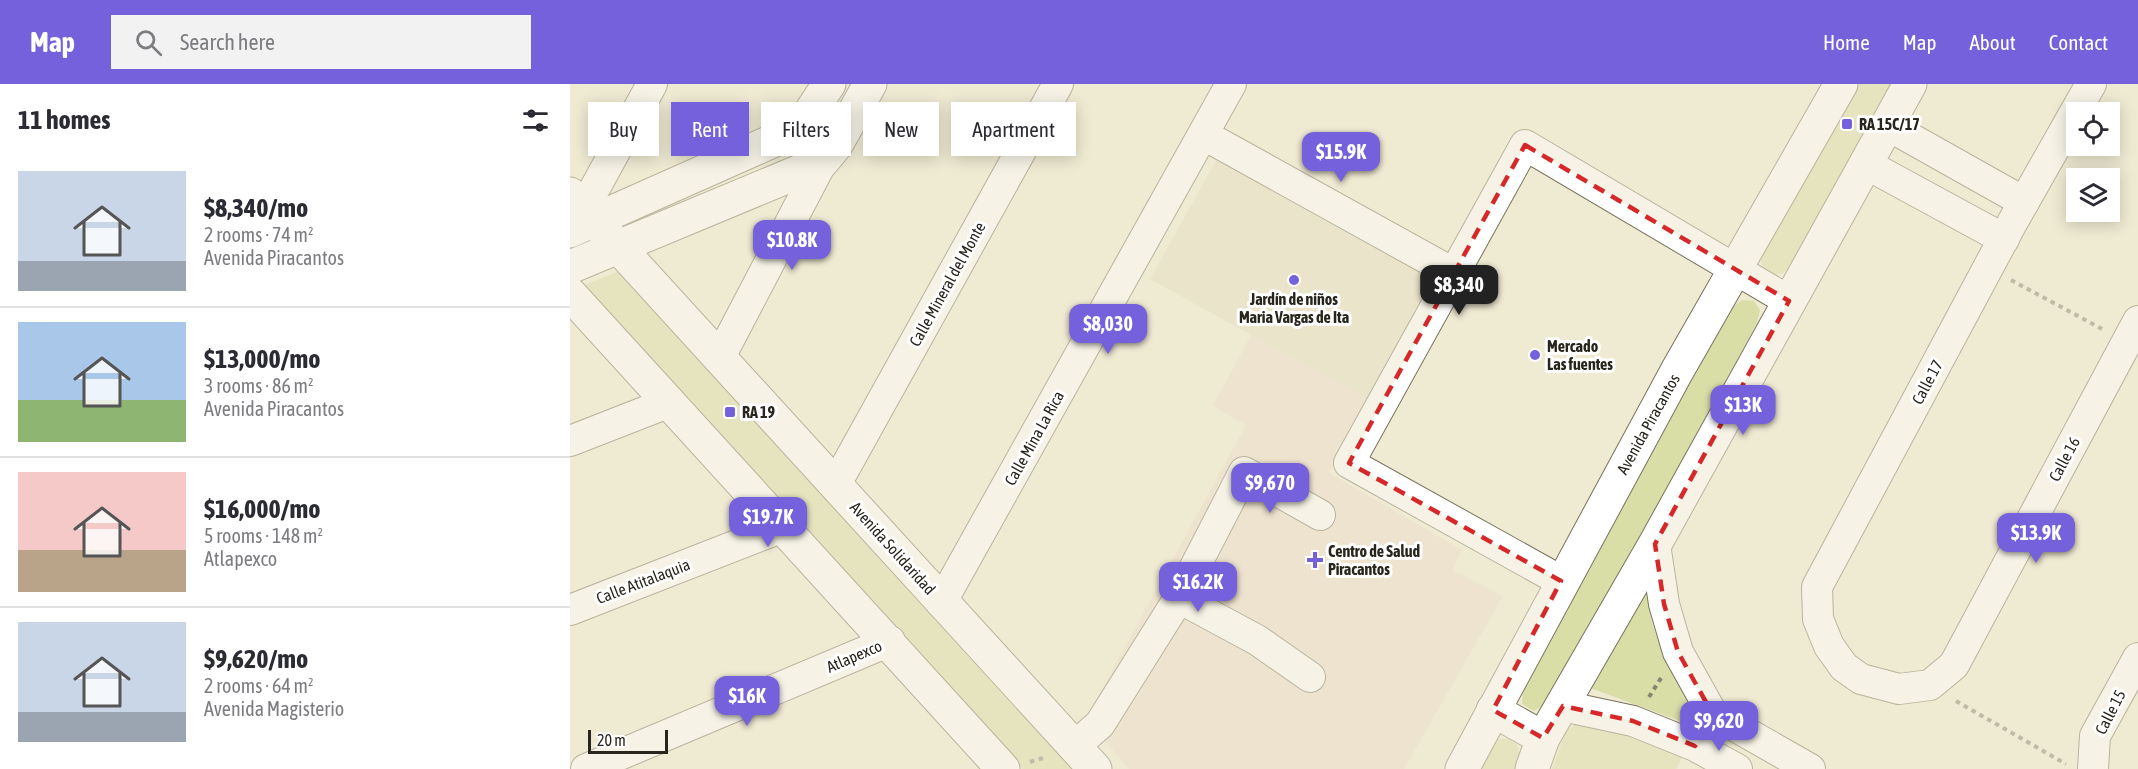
<!DOCTYPE html>
<html lang="en">
<head>
<meta charset="utf-8">
<style>
  body { margin:0; font-family:"Asap Condensed",sans-serif; background:#f2f2f3; color:#2b2b33; height:100vh; display:flex; flex-direction:column; font-size:22px; white-space:nowrap }
  * { box-sizing:border-box; margin:0 }
  p { font-size:20px; color:#7c7c81 }
  .icon { flex:none; width:33px; height:33px; fill:none; stroke:currentColor; stroke-width:2; stroke-linecap:round; stroke-linejoin:round }
  .map { position:relative; flex:1; overflow:hidden }
  .side { display:flex; flex-direction:column; background:#fff; width:570px }
  .side>* { flex:none }
  .guide { position:absolute; left:18px; top:18px; width:570px; height:54px; display:flex; gap:12px }
  .fabs { position:absolute; left:1496px; top:18px; display:grid; gap:12px }
  .fabs a { display:grid; place-items:center; width:54px; height:54px; border-radius:0px; background:#fff; box-shadow:0 3px 15px #0003; font-size:30px }
  .scale { position:absolute; left:18px; bottom:15px; width:80px; box-sizing:border-box; padding-left:6px; border:3px solid #27251c; border-top:0; font-size:16px; line-height:21px; white-space:nowrap; color:#27251c; -webkit-text-stroke:4px #fff; paint-order:stroke }
  .price { position:absolute; translate:-50% -51px; padding:0 14px; border-radius:12px; background:#7461db; color:#fff; font-size:20px; line-height:39px; filter:drop-shadow(0 2px 3px #0008) }
  .price::after { content:''; position:absolute; left:50%; top:36px; width:18px; height:14px; margin-left:-9px; background:inherit; clip-path:polygon(0 0,100% 0,50% 100%) }
  .price.on { background:#222; color:#fff }
  ul { padding:0; list-style:none }
  li { display:flex; align-items:center; gap:18px; height:150px; padding:0 18px }
  li+li { border-top:2px solid #e1e1e2 }
  li span { display:grid; place-items:center; flex:none; width:168px; height:120px; border-radius:0px; color:#555 }
  li>.icon { margin-inline-start:auto }
  span .icon { width:72px; height:72px; fill:#fffc; stroke-width:1 }
  li b { font-size:26px }
  h2 { display:flex; justify-content:space-between; align-items:center; height:72px; padding:0 18px; font-size:26px }
  .pill { padding:0 21px; border-radius:0px; background:#fff; box-shadow:0 3px 15px #0003; font-size:21px; line-height:54px }
  .pill.on { background:#7461db; color:#fff }
  header { display:flex; align-items:center; gap:36px; box-sizing:border-box; height:84px; padding:0 30px; background:#7461db; color:#fff }
  header strong { font-size:28px }
  nav { display:flex; gap:33px; margin-inline-start:auto; font-size:21px }
  .search { width:420px; height:54px; background:#f2f2f3; display:flex; align-items:center; gap:15px; box-sizing:border-box; padding:0 21px; border-radius:0px; color:#7c7c81; font-size:22px }
  main { display:flex; flex:1; min-height:0 }
  .map>svg:first-child { display:block }
</style>
</head>
<body>
<header>
<strong>Map</strong>
<div class="search"><svg class="icon" aria-label="search" viewBox="0 0 24 24"><circle cx="10" cy="10" r="6"/><path d="M15 15l6 6"/></svg>Search here</div>
<nav><a>Home</a><a>Map</a><a>About</a><a>Contact</a></nav>
</header>
<main>
<section class="side">
<h2>11 homes<svg class="icon" aria-label="filters" viewBox="0 0 24 24"><path d="M4 7h16M4 17h16"/><circle cx="9" cy="7" r="2"/><circle cx="15" cy="17" r="2"/></svg></h2>
<ul>
<li><span style="background:linear-gradient(#c9d6e8 75%,#9aa5b1 0)"><svg class="icon" aria-label="home" viewBox="0 0 24 24"><path d="M3 11l9-7 9 7M6 9v11h12V9"/></svg></span><div><b>$8,340/mo</b><p>2 rooms · 74 m²</p><p>Avenida Piracantos</p></div></li>
<li><span style="background:linear-gradient(#a9c7e8 65%,#8fb573 0)"><svg class="icon" aria-label="home" viewBox="0 0 24 24"><path d="M3 11l9-7 9 7M6 9v11h12V9"/></svg></span><div><b>$13,000/mo</b><p>3 rooms · 86 m²</p><p>Avenida Piracantos</p></div></li>
<li><span style="background:linear-gradient(#f6c9c9 65%,#b9a48a 0)"><svg class="icon" aria-label="home" viewBox="0 0 24 24"><path d="M3 11l9-7 9 7M6 9v11h12V9"/></svg></span><div><b>$16,000/mo</b><p>5 rooms · 148 m²</p><p>Atlapexco</p></div></li>
<li><span style="background:linear-gradient(#c9d6e8 75%,#9aa5b1 0)"><svg class="icon" aria-label="home" viewBox="0 0 24 24"><path d="M3 11l9-7 9 7M6 9v11h12V9"/></svg></span><div><b>$9,620/mo</b><p>2 rooms · 64 m²</p><p>Avenida Magisterio</p></div></li>
</ul>
</section>
<div class="map">
<svg width="1568" height="685" viewBox="0 0 1568 685">
  <rect width="100%" height="100%" fill="#efead2"/>
  <!-- built -->
  <path fill="#e4dec0" d="M647,75L867,197L801,317L580,195Z"/>
  <!-- medical -->
  <path fill="#eedccb" d="M681,251L801,317L759,389L892,466L882,486L933,512L834,685H559L516,635L676,341L643,322Z"/>
  <!-- green -->
  <g fill="#d9dea7">
    <path d="M1283,0H1321L1221,181L1214,189L1202,191L1194,187L1191,177L1192,165Z"/>
    <path d="M54,185L512,685H453L12,202Z"/>
    <path d="M1172,216L1184,217L1190,226L1187,239L989,603L977,619L964,627L952,620L953,605L1161,224Z"/>
    <path d="M1077,502C1078,552 1103,592 1133,631L1124,642L1020,604Z"/>
    <path d="M1011,635L1035,639L1113,671L1106,685H982L995,649Z"/>
    <path d="M928,655H938L947,660L950,671L947,685H906L918,662Z"/>
  </g>
  <g fill="none" stroke-linecap="round" stroke-linejoin="round">
    <defs>
      <g id="street">
        <path d="M1521,0L1442,139L1247,503L1248,535L1259,562L1274,583L1291,595L1329,605L1360,601L1384,581L1568,237"/>
        <path d="M1317,41L1454,118"/>
        <path d="M634,51L885,190"/>
        <path d="M1296,80L1434,155"/>
        <path d="M14,124L82,0"/>
        <path d="M149,275L252,78"/>
        <path d="M0,357L100,318"/>
        <path d="M266,400L488,0"/>
        <path d="M1085,460L1094,520L1108,568L1142,629L1240,685"/>
        <path d="M991,497L779,379L955,61L1219,217"/>
        <path d="M609,514L687,556L740,593"/>
        <path d="M371,519L661,0"/>
        <path d="M0,526L213,443"/>
        <path d="M993,622L1063,637L1125,662L1167,685"/>
        <path d="M505,662L530,640L609,514L674,388L750,431"/>
        <path d="M16,685L320,557"/>
        <path d="M1523,685L1525,652L1568,574"/>
      </g>
      <g id="secondary">
        <path d="M0,110L525,685"/>
        <path d="M0,147L207,55L234,38L259,0"/>
        <path d="M0,183L252,78L266,61L300,0"/>
        <path d="M0,210L433,685"/>
        <path d="M923,626L973,654"/>
        <path d="M892,685L1107,287L1271,0"/>
        <path d="M962,685L973,654L1085,460L1340,0"/>
      </g>
    </defs>
    <!-- street casing -->
    <use href="#street" stroke="#78735e" stroke-width="32"/>
    <!-- secondary casing -->
    <use href="#secondary" stroke="#78735e" stroke-width="35"/>
    <!-- path -->
    <g stroke="#868373" stroke-width="4" stroke-dasharray="4.5 4.5" stroke-linecap="butt">
      <path d="M1441,196L1532,245"/>
      <path d="M1079,613L1091,594"/>
      <path d="M1386,617L1496,680"/>
      <path d="M460,678L476,673"/>
    </g>
    <!-- street -->
    <use href="#street" stroke="#fff" stroke-width="30"/>
    <!-- secondary -->
    <use href="#secondary" stroke="#fff" stroke-width="33"/>
  </g>
  <!-- marked area -->
  <path d="M0 0H1568V685H0ZM955,61L1219,217L1085,460L1094,520L1108,568L1142,629L1125,662L1063,637L993,622L973,654L923,626L991,497L779,379Z" fill="#efead2" fill-opacity=".55" fill-rule="evenodd"/>
  <path fill="none" stroke="#d62828" stroke-width="4.5" stroke-dasharray="12 8" stroke-linejoin="round" d="M955,61L1219,217L1085,460L1094,520L1108,568L1142,629L1125,662L1063,637L993,622L973,654L923,626L991,497L779,379Z"/>
  <!-- markers -->
  <g fill="#7461db" stroke="#fff" stroke-width="2">
    <rect x="1271" y="34" width="12" height="12" rx="3"/>
    <circle cx="724" cy="196" r="6"/>
    <circle cx="965" cy="271" r="6"/>
    <rect x="154" y="322" width="12" height="12" rx="3"/>
    <path d="M742 467h6v6h6v6h-6v6h-6v-6h-6v-6h6z"/>
  </g>
  <g text-anchor="middle" dominant-baseline="central" stroke-width="6" stroke-linejoin="round" paint-order="stroke">
    <!-- poi labels -->
    <g font-size="16" font-weight="bold" fill="#27251c" stroke="#fff" text-anchor="start">
      <text x="1289" y="40">RA 15C/17</text>
      <text x="724" y="215" text-anchor="middle">Jardín de niños<tspan x="724" dy="18">Maria Vargas de Ita</tspan></text>
      <text x="977" y="262">Mercado<tspan x="977" dy="18">Las fuentes</tspan></text>
      <text x="172" y="328">RA 19</text>
      <text x="758" y="467">Centro de Salud<tspan x="758" dy="18">Piracantos</tspan></text>
    </g>
    <!-- street labels -->
    <g font-size="16" fill="#27251c" stroke="#fff">
      <text transform="translate(377 200) rotate(-61)">Calle Mineral del Monte</text>
      <text transform="translate(1357 298) rotate(-62)">Calle 17</text>
      <text transform="translate(1078 340) rotate(-61)">Avenida Piracantos</text>
      <text transform="translate(464 354) rotate(-61)">Calle Mina La Rica</text>
      <text transform="translate(1494 375) rotate(-62)">Calle 16</text>
      <text transform="translate(323 464) rotate(48)">Avenida Solidaridad</text>
      <text transform="translate(73 497) rotate(-21)">Calle Atitalaquia</text>
      <text transform="translate(284 572) rotate(-23)">Atlapexco</text>
      <text transform="translate(1540 628) rotate(-63)">Calle 15</text>
    </g>
  </g>
</svg>
<div class="fabs">
<a><svg class="icon" aria-label="locate" viewBox="0 0 24 24"><circle cx="12" cy="12" r="6"/><path d="M12 2v4M12 18v4M2 12h4M18 12h4"/></svg></a>
<a><svg class="icon" aria-label="layers" viewBox="0 0 24 24"><path d="M12 4l9 5-9 5-9-5zM3 14l9 5 9-5"/></svg></a>
</div>
<div class="scale">20 m</div>
<b class="price" style="left:771px;top:99px">$15.9K</b>
<b class="price" style="left:222px;top:187px">$10.8K</b>
<b class="price on" style="left:889px;top:232px">$8,340</b>
<b class="price" style="left:538px;top:271px">$8,030</b>
<b class="price" style="left:1173px;top:352px">$13K</b>
<b class="price" style="left:700px;top:430px">$9,670</b>
<b class="price" style="left:198px;top:464px">$19.7K</b>
<b class="price" style="left:1466px;top:480px">$13.9K</b>
<b class="price" style="left:628px;top:529px">$16.2K</b>
<b class="price" style="left:177px;top:643px">$16K</b>
<b class="price" style="left:1149px;top:668px">$9,620</b>
<div class="guide">
<a class="pill">Buy</a>
<a class="pill on">Rent</a>
<a class="pill">Filters</a>
<a class="pill">New</a>
<a class="pill">Apartment</a>
</div>
</div>
</main>
</body>
</html>
